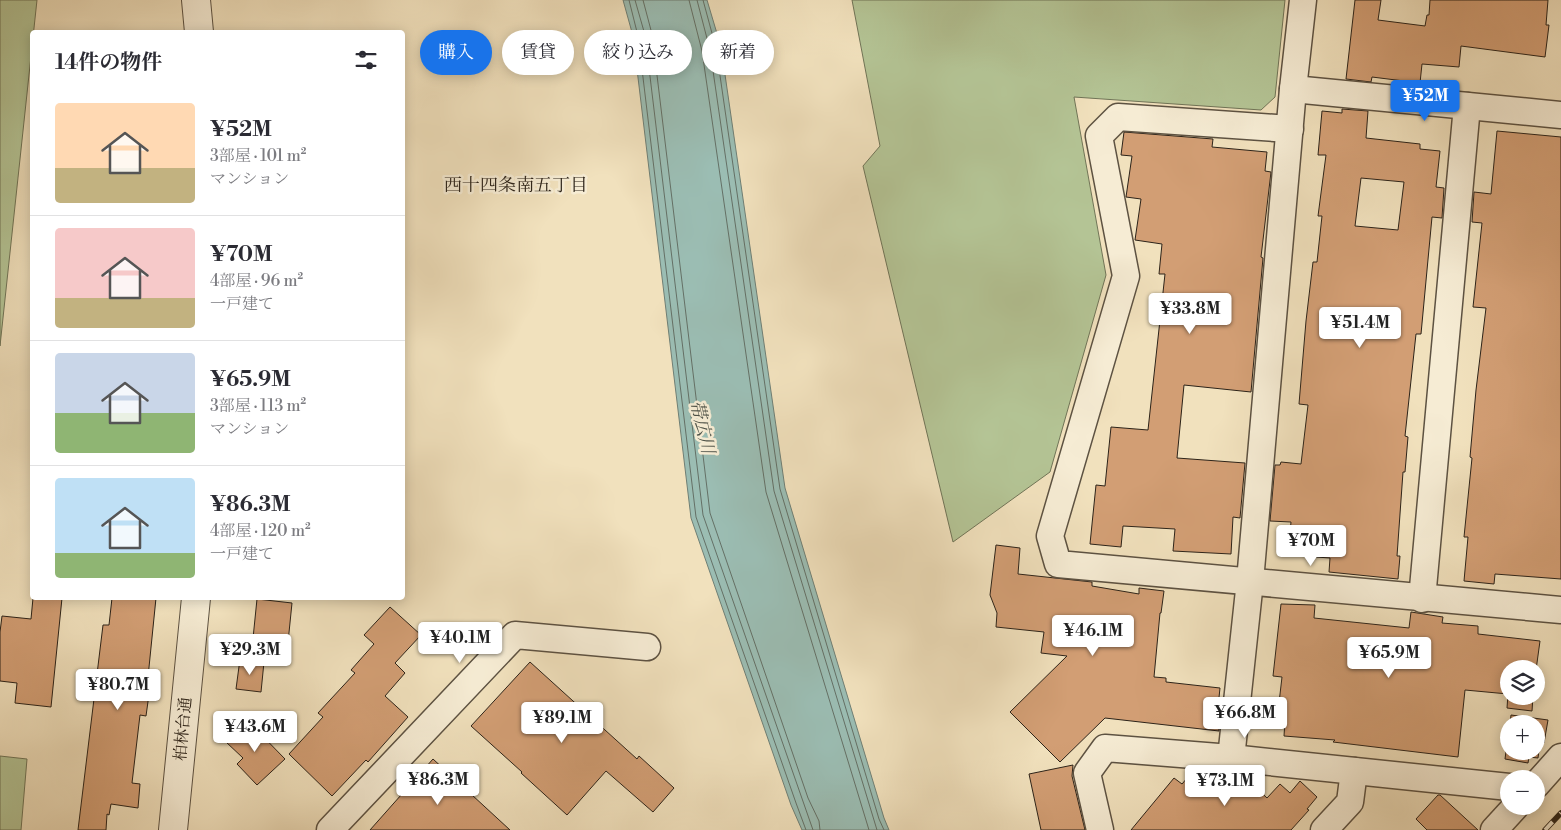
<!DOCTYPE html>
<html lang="ja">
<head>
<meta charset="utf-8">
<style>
  body { margin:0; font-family:"Libre Bodoni","Noto Serif JP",serif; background:#f2f2f3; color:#2b2b33; height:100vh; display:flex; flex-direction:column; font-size:19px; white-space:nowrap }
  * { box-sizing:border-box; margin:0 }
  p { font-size:16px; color:#7c7c81 }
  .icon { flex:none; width:28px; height:28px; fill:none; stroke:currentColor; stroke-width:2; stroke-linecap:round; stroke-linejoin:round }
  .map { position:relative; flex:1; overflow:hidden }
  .drawer { position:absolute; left:30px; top:30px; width:375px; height:570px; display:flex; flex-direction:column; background:#fff; border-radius:5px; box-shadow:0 2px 12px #0003 }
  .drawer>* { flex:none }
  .guide { position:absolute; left:420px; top:30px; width:475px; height:45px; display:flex; gap:10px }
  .controls { position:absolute; left:1500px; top:660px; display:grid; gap:10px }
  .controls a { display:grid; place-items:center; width:45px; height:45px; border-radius:50%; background:#fff; box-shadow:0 2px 12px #0003; font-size:25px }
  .price { position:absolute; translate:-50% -42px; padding:0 11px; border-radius:5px; background:#fff; color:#222; font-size:16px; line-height:32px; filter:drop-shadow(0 1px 2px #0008) }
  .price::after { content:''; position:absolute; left:50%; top:30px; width:15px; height:11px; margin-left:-8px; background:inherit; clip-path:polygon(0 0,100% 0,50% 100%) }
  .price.active { background:#1a73e8; color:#fff }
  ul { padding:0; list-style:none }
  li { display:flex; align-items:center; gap:15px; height:125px; padding:0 25px }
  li+li { border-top:1px solid #e1e1e2 }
  li span { display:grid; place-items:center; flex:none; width:140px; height:100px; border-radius:5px; color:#555 }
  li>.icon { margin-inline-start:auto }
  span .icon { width:60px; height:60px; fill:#fffc; stroke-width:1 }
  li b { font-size:21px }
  h2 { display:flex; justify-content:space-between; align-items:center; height:60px; padding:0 25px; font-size:21px }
  .pill { padding:0 18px; border-radius:22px; background:#fff; box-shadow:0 2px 12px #0003; font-size:18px; line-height:45px }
  .pill.active { background:#1a73e8; color:#fff }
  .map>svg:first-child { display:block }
</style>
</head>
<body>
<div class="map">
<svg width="1561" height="830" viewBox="0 0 1561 830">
  <rect width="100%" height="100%" fill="#f1e1bd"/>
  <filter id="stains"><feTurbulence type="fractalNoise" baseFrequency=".004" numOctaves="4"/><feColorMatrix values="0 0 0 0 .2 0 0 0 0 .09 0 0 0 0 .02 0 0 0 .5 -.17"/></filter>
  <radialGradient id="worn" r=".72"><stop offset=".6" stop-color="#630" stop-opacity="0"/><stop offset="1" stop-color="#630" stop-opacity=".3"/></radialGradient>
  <!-- green -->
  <g fill="#b4c495" stroke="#707457">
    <path d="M0,0H37L0,346Z"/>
    <path d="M852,0H1285L1275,97L1261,110L1074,97L1106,275L1050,472L953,542L863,166L880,146Z"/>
    <path d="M0,756L27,759L21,830H0Z"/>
  </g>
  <!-- water -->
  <path fill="#9bbdb3" stroke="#6f7f75" d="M623,0H707L721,47L785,488L884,818L889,830H802L791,805L691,518L633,36Z"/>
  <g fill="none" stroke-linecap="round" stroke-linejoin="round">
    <!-- shore -->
    <g stroke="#647066" stroke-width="1">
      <path d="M629,0L638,36L696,517L796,803L806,830"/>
      <path d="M635,0L645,35L703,515L813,830"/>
      <path d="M643,0L652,34L710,513L808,798L819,821L820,830"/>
      <path d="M689,0L702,51L766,492L869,830"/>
      <path d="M697,0L710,50L774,491L877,830"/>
      <path d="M703,0L716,48L780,489L879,819L884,830"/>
    </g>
  </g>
  <!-- building -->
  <g fill="#d29e74" stroke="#2c2319" fill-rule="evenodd">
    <path d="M1355,0H1381L1378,20L1425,26L1427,15H1429L1430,0H1548L1546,25H1549L1545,57L1461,46L1459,67L1422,64L1420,83L1372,77L1371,82L1346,79Z"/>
    <path d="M1342,109L1368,111L1366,138L1420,144V149L1440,151L1436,187L1444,188L1442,218L1432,217L1421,334H1416L1405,436L1408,437L1405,472H1403L1397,556H1400L1398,579L1329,572L1330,558L1288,555L1291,522L1270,521L1275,465H1280L1281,462L1301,464L1308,405L1299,404L1306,321L1313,262H1317L1322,216H1318L1326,155H1318L1322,111L1342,113ZM1361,178L1404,182L1398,230L1355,226Z"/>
    <path d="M1497,131L1561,137V579L1495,574L1494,584L1464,581L1468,537H1464L1472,458L1470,457L1476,390L1486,308L1473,307L1482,223L1472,222L1474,192L1491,194Z"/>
    <path d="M1124,132L1213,139L1212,147L1267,152L1265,171L1271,172L1261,257L1263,258L1251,392L1184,385L1177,458L1245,463L1240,518L1233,517L1231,554L1173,551L1175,529L1123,526L1121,547L1090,544L1096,485L1105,486L1111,427L1148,430L1165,274H1159L1162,244L1135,240L1141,199L1126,197L1132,156L1121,155Z"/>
    <path d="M996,545L1020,548L1018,574L1092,582V586L1139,594V588L1164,591L1161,613H1160L1154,677L1166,678V682L1220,688L1216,726L1219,729V731L1105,718L1060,762L1010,712L1067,656L1041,653L1044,632L996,627L997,613L990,595Z"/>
    <path d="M33,598H62L51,707L15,703L17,683L0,681V632L2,616L31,619Z"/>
    <path d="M112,598H156L147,687H150L146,716L140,715L132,783L140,784L138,808L111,804L109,815L107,814L106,830H78L103,625H109Z"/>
    <path d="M257,599L292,603L286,662L251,658Z"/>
    <path d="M1281,604L1315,605L1314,618L1409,628L1411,612L1443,617L1442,623L1478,626V634L1540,641L1536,670V669H1509V696H1533L1532,711L1507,708L1508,694L1465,690L1458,757L1333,742L1335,740L1284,736L1285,720H1277L1282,677L1273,676Z"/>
    <path d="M390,607L421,635L395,663L405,673L385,696L408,717L368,762L366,760L332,796L289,754L323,717L318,713L355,673L351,670L374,644L364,635Z"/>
    <path d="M240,659L264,662L261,692L236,689Z"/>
    <path d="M530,662L637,759L639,756L674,788L653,812L606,771L567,815L521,773L522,772L471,726Z"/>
    <path d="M1511,715L1548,720L1544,743L1540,742L1538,758L1529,757L1528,763L1505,759L1509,729V751H1536V724H1510Z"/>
    <path d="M248,721L285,759L257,785L237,764L243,758L226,742Z"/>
    <path d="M433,759L510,830H370Z"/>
    <path d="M1073,765L1072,776L1085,830H1041L1029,774Z"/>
    <path d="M1194,770L1211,784L1216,778L1233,792L1246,778L1267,798L1280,784L1290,793L1300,781L1317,797L1307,809L1309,810L1291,830H1131L1174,778L1182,784Z"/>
    <path d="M1438,795H1440L1478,830H1427L1416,819Z"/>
  </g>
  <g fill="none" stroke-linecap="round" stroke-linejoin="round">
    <defs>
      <g id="minor">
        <path d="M1293,89L1561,115"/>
        <path d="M1290,129L1118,117L1099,136L1126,276L1050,536L1058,564L1561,610"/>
        <path d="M1422,599L1467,106"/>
        <path d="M1231,758L1250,581L1293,89L1303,0"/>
        <path d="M1536,785L1561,757"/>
        <path d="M330,830L515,635L647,647"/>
        <path d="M1100,830L1087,773L1105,748L1231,758L1509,787"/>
        <path d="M1324,830L1350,802L1354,771"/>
        <path d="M1494,830L1516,806"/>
      </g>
      <g id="tertiary">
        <path d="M196,0L199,32"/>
        <path d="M173,830L196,598"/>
      </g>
    </defs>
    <!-- minor casing -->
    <use href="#minor" stroke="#5d5242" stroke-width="29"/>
    <!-- tertiary casing -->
    <use href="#tertiary" stroke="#5d5242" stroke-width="30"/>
    <!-- minor -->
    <use href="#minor" stroke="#f6ecd4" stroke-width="26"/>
    <!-- tertiary -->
    <use href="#tertiary" stroke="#f6ecd4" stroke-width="28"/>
    <defs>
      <path id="rail" d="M1545,830L1561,813"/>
    </defs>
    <!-- rail casing -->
    <use href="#rail" stroke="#2c2319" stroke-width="5.5"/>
    <!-- rail -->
    <use href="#rail" stroke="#f6ecd4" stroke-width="4" stroke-dasharray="11" stroke-linecap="butt"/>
  </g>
  <g text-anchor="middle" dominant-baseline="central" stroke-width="5" stroke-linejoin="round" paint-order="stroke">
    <!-- street labels -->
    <g font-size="16" fill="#2c2319" stroke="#f6ecd4">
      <text transform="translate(183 729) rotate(-85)">柏林台通</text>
    </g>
    <!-- neighbourhood labels -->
    <g font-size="18" fill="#2c2319" stroke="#f6ecd4">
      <text x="516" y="185">西十四条南五丁目</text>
    </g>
    <!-- water labels -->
    <g font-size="18" font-style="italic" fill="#4d5147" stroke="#f6ecd4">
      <text transform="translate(702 427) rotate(77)">帯広川</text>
    </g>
  </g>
  <rect width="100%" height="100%" filter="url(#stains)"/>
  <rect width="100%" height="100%" fill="url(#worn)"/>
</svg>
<div class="controls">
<a><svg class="icon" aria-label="layers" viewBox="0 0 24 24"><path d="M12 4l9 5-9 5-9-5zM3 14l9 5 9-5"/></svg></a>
<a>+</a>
<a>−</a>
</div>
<b class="price active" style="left:1425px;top:122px">¥52M</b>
<b class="price" style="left:1190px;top:335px">¥33.8M</b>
<b class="price" style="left:1360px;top:349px">¥51.4M</b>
<b class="price" style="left:1311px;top:567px">¥70M</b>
<b class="price" style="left:1093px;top:657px">¥46.1M</b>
<b class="price" style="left:460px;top:664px">¥40.1M</b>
<b class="price" style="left:250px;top:676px">¥29.3M</b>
<b class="price" style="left:1389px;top:679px">¥65.9M</b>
<b class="price" style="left:118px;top:711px">¥80.7M</b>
<b class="price" style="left:1245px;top:739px">¥66.8M</b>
<b class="price" style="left:562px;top:744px">¥89.1M</b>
<b class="price" style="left:255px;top:753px">¥43.6M</b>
<b class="price" style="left:438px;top:806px">¥86.3M</b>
<b class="price" style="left:1225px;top:807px">¥73.1M</b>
<div class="guide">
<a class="pill active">購入</a>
<a class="pill">賃貸</a>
<a class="pill">絞り込み</a>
<a class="pill">新着</a>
</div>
<section class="drawer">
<h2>14件の物件<svg class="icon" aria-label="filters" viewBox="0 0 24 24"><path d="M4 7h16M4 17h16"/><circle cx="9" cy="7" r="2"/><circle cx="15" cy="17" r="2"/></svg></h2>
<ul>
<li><span style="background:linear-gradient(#ffd9b3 65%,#c2b280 0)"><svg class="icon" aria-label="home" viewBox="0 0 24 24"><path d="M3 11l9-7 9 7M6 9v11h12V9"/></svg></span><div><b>¥52M</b><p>3部屋 · 101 m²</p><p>マンション</p></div></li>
<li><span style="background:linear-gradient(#f6c9c9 70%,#c2b280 0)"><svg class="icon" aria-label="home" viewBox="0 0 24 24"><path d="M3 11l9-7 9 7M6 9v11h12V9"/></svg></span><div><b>¥70M</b><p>4部屋 · 96 m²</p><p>一戸建て</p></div></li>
<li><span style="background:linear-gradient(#c9d6e8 60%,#8fb573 0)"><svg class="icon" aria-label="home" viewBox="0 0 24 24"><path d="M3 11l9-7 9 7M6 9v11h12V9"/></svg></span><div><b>¥65.9M</b><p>3部屋 · 113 m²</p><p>マンション</p></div></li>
<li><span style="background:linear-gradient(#bfe0f5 75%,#8fb573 0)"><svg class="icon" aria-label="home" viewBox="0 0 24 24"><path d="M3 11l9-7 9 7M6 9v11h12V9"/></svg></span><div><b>¥86.3M</b><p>4部屋 · 120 m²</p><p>一戸建て</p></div></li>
</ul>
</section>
</div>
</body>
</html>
